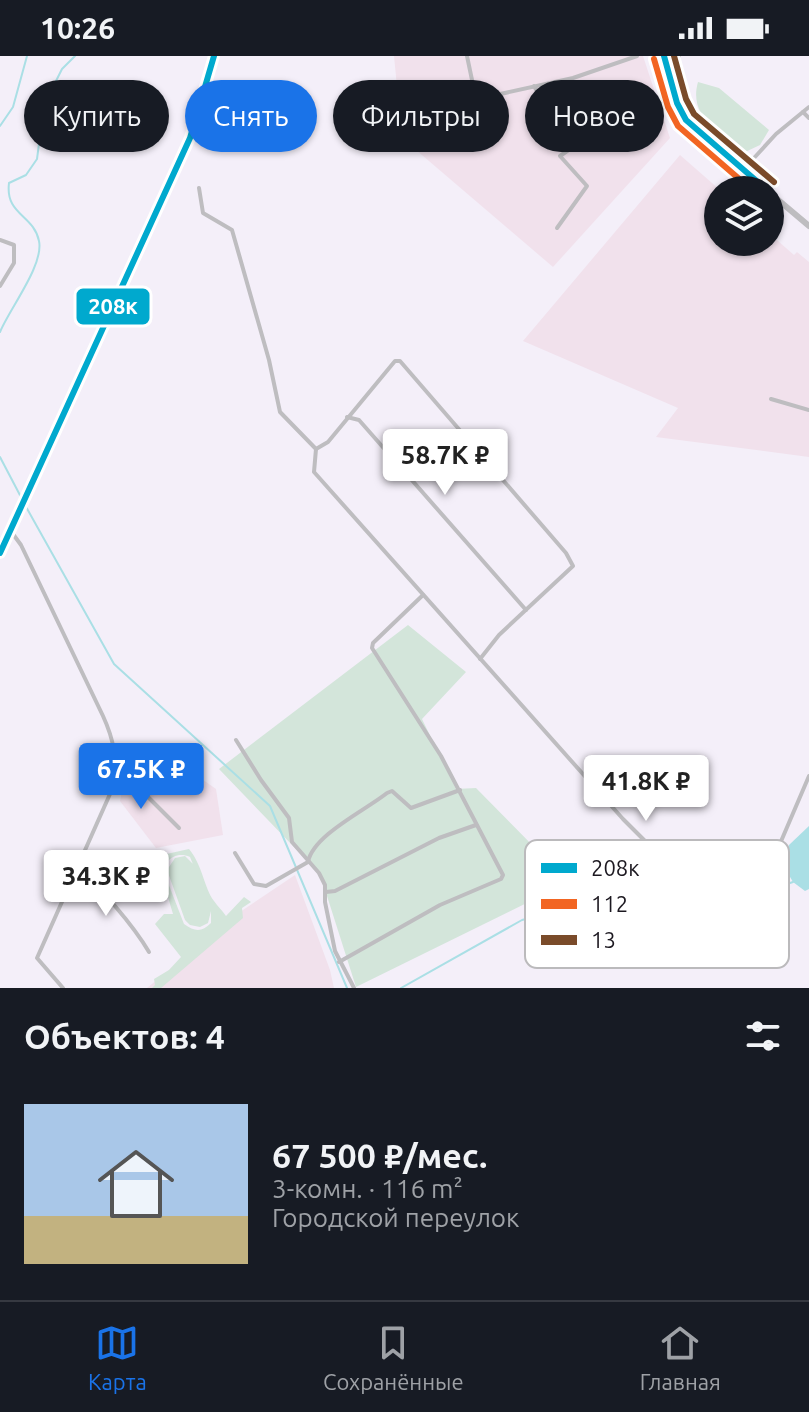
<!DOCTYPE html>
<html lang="ru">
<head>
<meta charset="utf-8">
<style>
  body { margin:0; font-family:Ubuntu,sans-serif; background:#20242c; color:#f1f3f6; height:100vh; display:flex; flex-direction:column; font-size:30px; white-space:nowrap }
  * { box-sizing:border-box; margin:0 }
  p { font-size:26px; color:#9ea1a6 }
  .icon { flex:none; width:44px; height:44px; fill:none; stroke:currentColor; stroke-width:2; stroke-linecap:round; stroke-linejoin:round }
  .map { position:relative; height:932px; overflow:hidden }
  .side { display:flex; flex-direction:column; background:#171b24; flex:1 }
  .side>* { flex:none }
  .guide { position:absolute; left:24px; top:24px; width:762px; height:72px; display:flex; gap:16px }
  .fabs { position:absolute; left:704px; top:120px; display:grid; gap:16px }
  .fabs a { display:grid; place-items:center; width:80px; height:80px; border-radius:50%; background:#171b24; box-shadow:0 2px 6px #0004; font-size:40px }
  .price { position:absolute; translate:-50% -68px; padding:0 18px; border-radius:8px; background:#fff; color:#222; font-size:26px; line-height:52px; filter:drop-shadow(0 2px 4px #0008) }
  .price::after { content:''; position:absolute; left:50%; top:48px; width:24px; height:18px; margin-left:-12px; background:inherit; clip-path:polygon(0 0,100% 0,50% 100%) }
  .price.current { background:#1a73e8; color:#fff }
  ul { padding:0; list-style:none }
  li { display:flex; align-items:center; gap:24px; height:200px; padding:0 24px }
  li span { display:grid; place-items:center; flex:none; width:224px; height:160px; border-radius:0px; color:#555 }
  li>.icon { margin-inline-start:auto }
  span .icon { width:96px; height:96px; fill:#fffc; stroke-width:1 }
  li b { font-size:34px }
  h2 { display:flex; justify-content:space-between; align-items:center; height:96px; padding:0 24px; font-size:34px }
  .pill { padding:0 28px; border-radius:36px; background:#171b24; box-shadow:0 2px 6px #0004; font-size:28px; line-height:72px }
  .pill.current { background:#1a73e8; color:#fff }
  .status { display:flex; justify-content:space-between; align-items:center; height:56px; padding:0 40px; background:#171b24; direction:ltr }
  .status svg { height:22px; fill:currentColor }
  .tabs { display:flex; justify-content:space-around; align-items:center; height:112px; border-top:2px solid #363941; background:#171b24; font-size:22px; color:#9ea1a6 }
  .tabs a { display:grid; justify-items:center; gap:4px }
  .tabs .current { color:#1a73e8 }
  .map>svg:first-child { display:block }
</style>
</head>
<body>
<div class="status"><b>10:26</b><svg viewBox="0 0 49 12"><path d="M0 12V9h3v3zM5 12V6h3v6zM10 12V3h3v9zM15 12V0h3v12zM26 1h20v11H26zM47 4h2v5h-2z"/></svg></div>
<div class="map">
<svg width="809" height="932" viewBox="0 0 809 932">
  <rect width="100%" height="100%" fill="#f4eff9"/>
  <!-- industrial -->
  <g fill="#f1e1ec">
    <path d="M394,0H643L670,82L553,211L402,82Z"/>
    <path d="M680,99L720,134H718V186H770V178L794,199L797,196L809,206V401L656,381L678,352L523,285Z"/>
    <path d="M152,688L216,733L223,779L156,792L120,745L128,706Z"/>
    <path d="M295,819L330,914L334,932H147L240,856Z"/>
  </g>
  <!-- green -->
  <g fill="#d3e5da">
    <path d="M698,26L719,32L769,74L760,89L743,97C720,78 688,60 698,26Z"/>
    <path d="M408,569L466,616L422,663L456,733L476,732L542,799L553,834L356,931L320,818L219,713Z"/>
    <path d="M189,793C203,810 204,832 214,845C218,851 222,854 226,860L244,841L251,846L242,852L243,862L161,932H152L155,929L154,923L169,914L181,901L155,868L164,858H173L165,831L152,814L149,802L158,801L184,868C195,876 202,876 211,867V855L208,867L200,871L190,869L185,864L167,814L175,802L185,800L193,808L204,835L190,801C181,797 173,799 166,807L162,799Z"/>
  </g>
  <!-- water -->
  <path fill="#aadfe5" d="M809,770V833L805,835L793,826L783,809L789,789Z"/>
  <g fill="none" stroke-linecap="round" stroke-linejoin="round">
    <!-- stream -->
    <g stroke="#aadfe5" stroke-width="2">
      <path d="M0,70L13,51L27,0"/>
      <path d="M0,276C10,252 44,209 39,185C34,159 5,159 9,127L26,119L37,103L40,80L47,58L59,45L55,27L62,13L75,0"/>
      <path d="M0,401L22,443"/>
      <path d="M25,449L114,608L270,750L347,932"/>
      <path d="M775,832L793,826"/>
      <path d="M401,932L522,864L606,842L730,855"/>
    </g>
    <!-- minor -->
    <g stroke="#bebdc0" stroke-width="4">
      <path d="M467,0L476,43"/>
      <path d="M665,5L679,0"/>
      <path d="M534,30L570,93L560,100L587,130L557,172"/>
      <path d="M441,51L573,22L637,0"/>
      <path d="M803,56L809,62"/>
      <path d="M743,114L776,78L809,51"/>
      <path d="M199,132L203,157L232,174L269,304L280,356L316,393L314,416L623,763L651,791L722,840L752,826L770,811L809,720"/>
      <path d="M0,184L14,189V207L0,230"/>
      <path d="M771,343L809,354"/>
      <path d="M347,361L359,364L526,554"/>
      <path d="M316,393L328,386L395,305H400L566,497L573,510L499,579L480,603"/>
      <path d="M10,474L21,489L103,660C114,684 117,702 114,729L37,902L63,932"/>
      <path d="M236,684L261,724L289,762L292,786L319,817L325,829V846L335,895L354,932"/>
      <path d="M115,721L141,734L179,772"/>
      <path d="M235,797L254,828L266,830L308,806C313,779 366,754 387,737L392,735L411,752L460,734"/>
      <path d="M75,814C97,824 136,874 149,896"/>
      <path d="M326,836L335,835L439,782L476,769"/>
      <path d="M339,906L440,849L501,823L503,819L441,700L372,592L373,587L423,539"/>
    </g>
    <!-- primary -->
    <g stroke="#bebdc0" stroke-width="6">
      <path d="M664,0L677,47L686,64L767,134"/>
      <path d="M770,137L809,170"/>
      <path d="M0,497L190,82L214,0"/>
    </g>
    <defs>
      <g id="bus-1">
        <path d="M664,0L677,47L686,64L767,134"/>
        <path d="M0,497L190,82L214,0"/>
      </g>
      <path id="bus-2" d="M654,3L668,51L678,70L752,134"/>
      <path id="bus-3" d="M674,0L686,43L694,58L774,126"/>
    </defs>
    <!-- bus-1 casing -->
    <use href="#bus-1" stroke="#fff" stroke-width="12"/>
    <!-- bus-2 casing -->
    <use href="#bus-2" stroke="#fff" stroke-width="12"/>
    <!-- bus-3 casing -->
    <use href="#bus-3" stroke="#fff" stroke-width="12"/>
    <!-- bus-1 -->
    <use href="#bus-1" stroke="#00a9ce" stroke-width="6"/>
    <!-- bus-2 -->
    <use href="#bus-2" stroke="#f26522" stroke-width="6"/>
    <!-- bus-3 -->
    <use href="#bus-3" stroke="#7a4b2a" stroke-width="6"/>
  </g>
  <!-- legend -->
  <rect x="525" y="784" width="264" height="128" rx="12" fill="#fff" stroke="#bbbabc" stroke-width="2"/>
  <rect x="541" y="807" width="36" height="10" fill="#00a9ce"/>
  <rect x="541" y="843" width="36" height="10" fill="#f26522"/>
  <rect x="541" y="879" width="36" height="10" fill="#7a4b2a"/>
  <g font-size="22" fill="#1c1820">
    <text x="591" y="820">208к</text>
    <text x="591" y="856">112</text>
    <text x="591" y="892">13</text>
  </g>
  <rect stroke="#fff" stroke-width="3" x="75" y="231" width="76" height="39" rx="8" fill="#00a9ce"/>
  <g font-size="22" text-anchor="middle" font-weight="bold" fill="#fff">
    <text x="113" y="258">208к</text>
  </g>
</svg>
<div class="fabs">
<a><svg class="icon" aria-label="layers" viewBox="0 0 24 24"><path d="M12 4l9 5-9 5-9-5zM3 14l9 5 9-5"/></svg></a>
</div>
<b class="price" style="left:445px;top:441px">58.7K ₽</b>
<b class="price current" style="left:141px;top:755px">67.5K ₽</b>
<b class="price" style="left:646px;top:767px">41.8K ₽</b>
<b class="price" style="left:106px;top:862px">34.3K ₽</b>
<div class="guide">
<a class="pill">Купить</a>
<a class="pill current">Снять</a>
<a class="pill">Фильтры</a>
<a class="pill">Новое</a>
</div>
</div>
<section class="side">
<h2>Объектов: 4<svg class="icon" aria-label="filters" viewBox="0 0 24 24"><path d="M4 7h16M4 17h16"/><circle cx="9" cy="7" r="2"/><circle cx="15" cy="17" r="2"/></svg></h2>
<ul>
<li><span style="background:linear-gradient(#a9c7e8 70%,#c2b280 0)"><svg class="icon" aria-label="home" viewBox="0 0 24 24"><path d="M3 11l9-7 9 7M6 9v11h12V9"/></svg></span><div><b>67 500 ₽/мес.</b><p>3-комн. · 116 m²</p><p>Городской переулок</p></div></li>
</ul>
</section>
<nav class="tabs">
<a class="current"><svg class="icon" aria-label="map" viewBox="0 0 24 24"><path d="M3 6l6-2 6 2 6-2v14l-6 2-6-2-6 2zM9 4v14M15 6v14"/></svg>Карта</a>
<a><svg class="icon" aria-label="saved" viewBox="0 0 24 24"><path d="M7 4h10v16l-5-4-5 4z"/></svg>Сохранённые</a>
<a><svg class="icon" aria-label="home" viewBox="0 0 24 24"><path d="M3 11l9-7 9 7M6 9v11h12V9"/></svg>Главная</a>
</nav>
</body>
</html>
